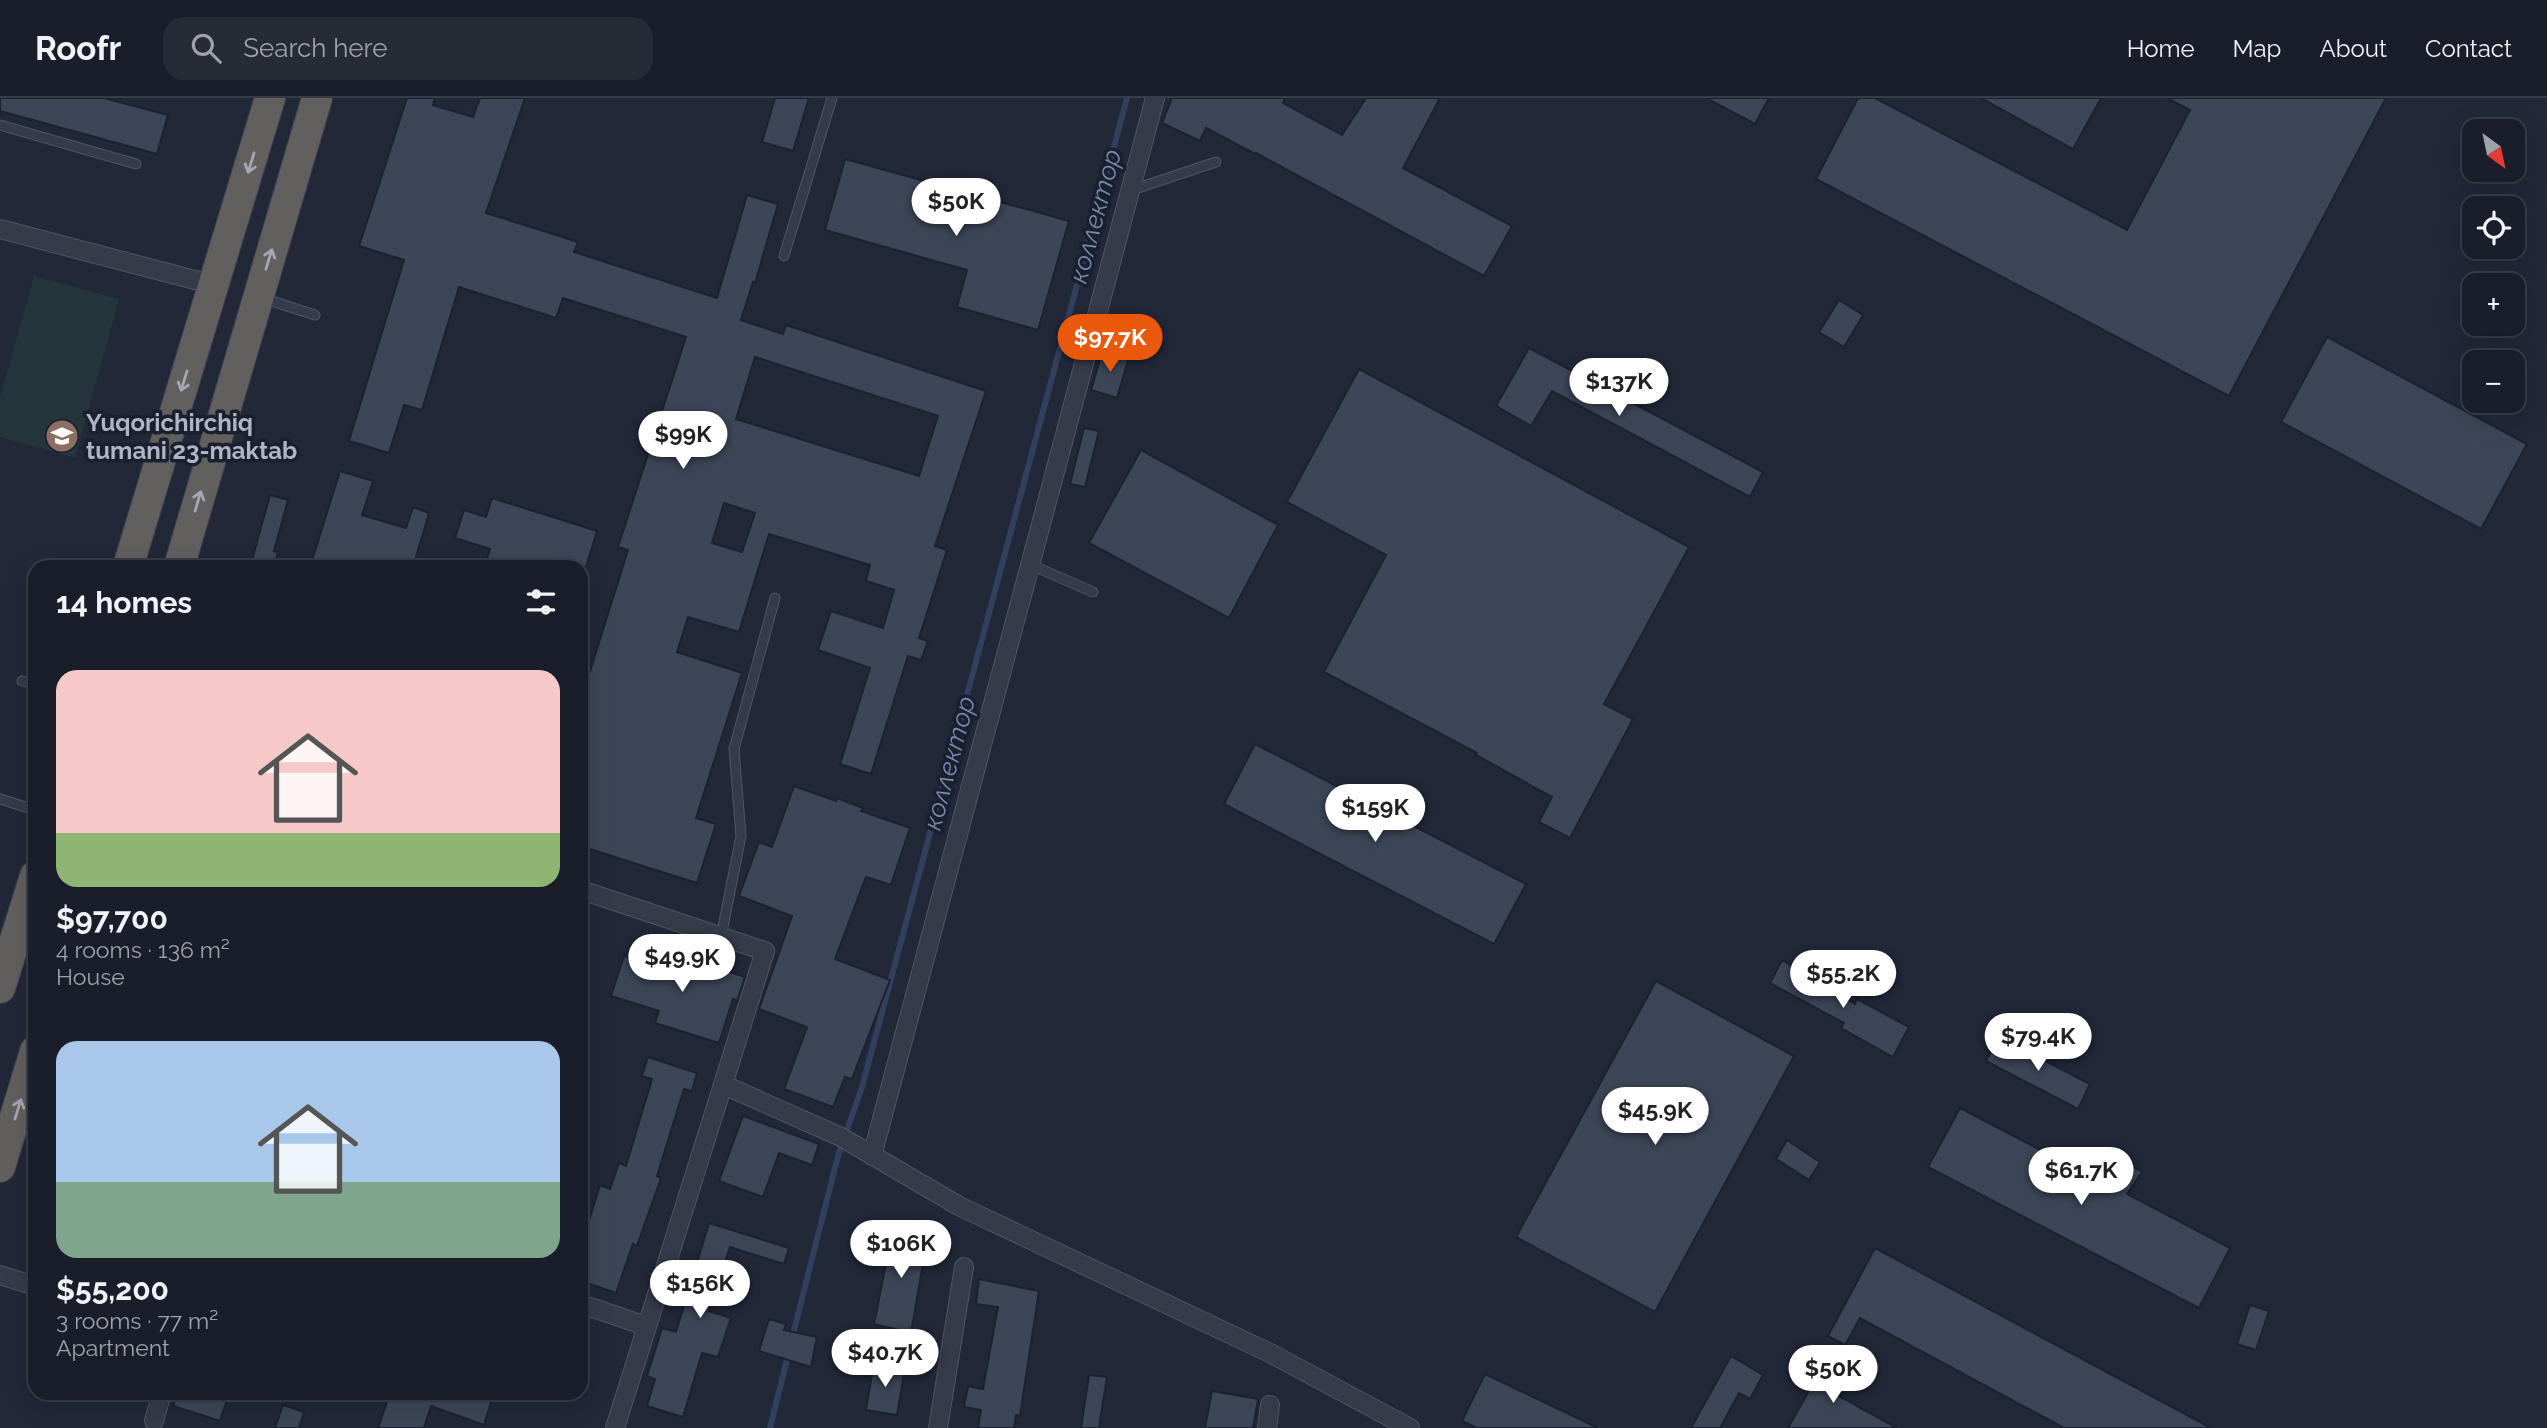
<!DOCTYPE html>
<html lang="en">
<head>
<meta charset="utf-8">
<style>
  body { margin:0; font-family:Raleway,sans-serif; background:#262b36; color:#f1f3f6; height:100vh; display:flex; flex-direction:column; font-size:26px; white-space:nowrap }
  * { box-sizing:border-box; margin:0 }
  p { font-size:23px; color:#9fa2a8 }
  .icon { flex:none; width:38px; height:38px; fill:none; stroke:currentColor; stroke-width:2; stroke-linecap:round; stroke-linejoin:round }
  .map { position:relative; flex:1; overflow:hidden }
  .panel { position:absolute; left:28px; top:462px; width:560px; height:840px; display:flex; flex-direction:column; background:#191e2a; border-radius:21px; box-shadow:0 7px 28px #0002,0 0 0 2px #373c47 }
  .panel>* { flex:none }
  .needle { width:46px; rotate:147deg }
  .tools { position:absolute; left:2462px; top:21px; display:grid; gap:14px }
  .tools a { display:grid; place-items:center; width:63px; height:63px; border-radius:14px; background:#191e2a; box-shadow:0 7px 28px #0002,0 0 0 2px #373c47; font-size:35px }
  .price { position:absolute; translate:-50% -60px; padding:0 16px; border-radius:24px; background:#fff; color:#222; font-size:23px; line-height:46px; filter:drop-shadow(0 2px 4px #0008) }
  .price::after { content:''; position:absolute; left:50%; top:42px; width:21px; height:16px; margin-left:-10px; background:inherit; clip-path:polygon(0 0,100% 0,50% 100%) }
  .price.current { background:#ea580c; color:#fff }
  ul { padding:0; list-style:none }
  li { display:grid; align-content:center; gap:14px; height:371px; padding:0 28px }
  li span { display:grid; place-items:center; height:217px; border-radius:21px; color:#555 }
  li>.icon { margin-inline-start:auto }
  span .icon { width:126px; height:126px; fill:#fffc; stroke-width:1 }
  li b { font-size:30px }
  h2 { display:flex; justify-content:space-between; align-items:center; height:84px; padding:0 28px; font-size:30px }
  header { display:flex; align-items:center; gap:42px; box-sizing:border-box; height:98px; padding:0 35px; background:#191e2a; border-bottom:2px solid #373c47 }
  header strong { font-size:33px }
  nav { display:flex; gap:38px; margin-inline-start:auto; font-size:24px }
  .search { width:490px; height:63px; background:#262b36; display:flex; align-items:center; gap:18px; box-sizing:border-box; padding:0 24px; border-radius:21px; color:#9fa2a8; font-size:26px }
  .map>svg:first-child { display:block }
</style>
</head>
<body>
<header>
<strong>Roofr</strong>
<div class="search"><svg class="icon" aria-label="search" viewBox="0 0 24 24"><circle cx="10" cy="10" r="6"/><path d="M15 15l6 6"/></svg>Search here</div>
<nav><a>Home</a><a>Map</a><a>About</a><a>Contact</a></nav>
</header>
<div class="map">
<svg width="2547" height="1330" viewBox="0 0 2547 1330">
  <rect width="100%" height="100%" fill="#212838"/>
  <!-- pitch -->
  <path fill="#24363b" d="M34,178L119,201L75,360L0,339V300Z"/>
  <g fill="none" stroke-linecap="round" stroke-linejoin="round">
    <!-- stream -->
    <g stroke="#333f5e" stroke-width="6">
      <path d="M792,1240L838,1058L862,989L1127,0"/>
      <path d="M770,1330L789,1254"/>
    </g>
  </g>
  <!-- building -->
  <g fill="#3d4658" stroke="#1c2230" stroke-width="2" fill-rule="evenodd">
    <path d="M0,0H104L168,17L157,56L0,13Z"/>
    <path d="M407,0H435L433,7L473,19L480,0H525L486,115L578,144L574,154L717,200L747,97L778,106L755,185L753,184L741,222L783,236L786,227L986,293L935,448L947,452L919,540L928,543L921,562L908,558L871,676L840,666L870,570L818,552L831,513L883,530L894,492L866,483L870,467L769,436L739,534L688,519L677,554L742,575L696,720L716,726L697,785L583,749L588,733L581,731V602L628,452L618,449L686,239L563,200L556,220L459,189L422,312L404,307L389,355L349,343L404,162L359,148ZM755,259L938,318L919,378L736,321ZM724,405L755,415L742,454L712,445Z"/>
    <path d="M775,0H809L793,53L762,44Z"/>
    <path d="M1172,0H1285L1283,5L1342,37L1366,0H1440L1403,70L1512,128L1484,178L1256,55L1255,56L1206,30L1200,43L1162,25Z"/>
    <path d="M1706,0H1769L1755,26Z"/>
    <path d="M1858,0H1875L2127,132L2190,12L2167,0H2386L2229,298L1816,81Z"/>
    <path d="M1981,0H2101L2073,51Z"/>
    <path d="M845,61L1069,123L1038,232L957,209L967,172L825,132Z"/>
    <path d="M1839,202L1863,217L1844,249L1819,234Z"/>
    <path d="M2327,239L2527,346L2481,431L2281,324Z"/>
    <path d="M1529,250L1763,374L1750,399L1552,293L1531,328L1496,308Z"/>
    <path d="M1103,251L1129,259L1117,300L1091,292Z"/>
    <path d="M1359,271L1689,449L1604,606L1633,621L1570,740L1539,724L1552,699L1476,657L1477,655L1324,574L1386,457L1287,404Z"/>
    <path d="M1084,330L1099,333L1085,389L1070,386Z"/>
    <path d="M1141,352L1278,427L1229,520L1089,445Z"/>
    <path d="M340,373L373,383L362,417L406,430L413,409L429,415L413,469H373L346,461L343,469H310Z"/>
    <path d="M270,397L288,402L274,453L278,454L274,469H250Z"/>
    <path d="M492,400L597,433L586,469H484L490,451L455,440L464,412L486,419Z"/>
    <path d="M1255,646L1526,786L1494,846L1224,706Z"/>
    <path d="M794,688L836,703L837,700L863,710L861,713L910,730L891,787L866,779L835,861L890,882L852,981L845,979L833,1009L784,991L807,929L759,911L792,818L739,798L759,744L772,749Z"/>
    <path d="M677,856L745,879L737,903L733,901L719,945L655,925L659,913L611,898L624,858L672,873Z"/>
    <path d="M1782,862L1855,906L1857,901L1909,929L1893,959L1841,930L1844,925L1770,885Z"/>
    <path d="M1656,883L1794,958L1655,1214L1516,1139Z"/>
    <path d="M1999,939L2090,986L2078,1011L1986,963Z"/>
    <path d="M648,959L697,975L692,993L684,991L657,1078L661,1080L637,1148L633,1146L616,1195L581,1183V1148L600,1087L610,1091L619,1065L626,1068L652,981L642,978Z"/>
    <path d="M1960,1010L2100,1083L2117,1058L2142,1074L2127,1096L2230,1150L2199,1210L1928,1069Z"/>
    <path d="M743,1018L819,1046L812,1067L779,1055L763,1099L719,1083Z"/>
    <path d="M1787,1042L1820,1064L1809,1082L1776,1061Z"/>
    <path d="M709,1125L789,1150L784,1166L730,1149L709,1213L731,1220L718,1259L702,1255L683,1319L647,1308L655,1281L647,1278L662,1230L676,1234Z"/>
    <path d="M893,1130L928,1136L911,1235L874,1226Z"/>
    <path d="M1875,1150L2211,1330H2064L1860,1220L1845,1247L1828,1238Z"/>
    <path d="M979,1181L1039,1193L1020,1318L1016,1317L1014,1330H978L981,1312L964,1309L968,1288L983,1291L998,1209L976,1206Z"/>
    <path d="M2250,1207L2269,1213L2256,1252L2237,1246Z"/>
    <path d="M769,1221L786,1226L784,1232L817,1239L811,1269L759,1253Z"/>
    <path d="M1731,1258L1763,1277L1750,1301L1739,1295L1720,1330H1691Z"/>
    <path d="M1831,1262L1853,1274L1839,1298L1897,1330H1788L1814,1284L1818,1286Z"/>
    <path d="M874,1264L905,1270L897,1317L866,1312Z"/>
    <path d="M1485,1276L1598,1330H1477L1462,1323Z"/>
    <path d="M1089,1277L1107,1279L1099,1330H1081Z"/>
    <path d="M1212,1293L1258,1301L1253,1330H1205Z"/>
    <path d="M178,1295H229L220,1323L173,1308Z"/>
    <path d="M390,1295H494L484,1327L431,1308L424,1330H378Z"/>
    <path d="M283,1307L304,1314L299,1330H275Z"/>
  </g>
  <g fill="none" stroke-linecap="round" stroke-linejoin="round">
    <defs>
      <g id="service">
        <path d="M0,27L136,66"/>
        <path d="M1132,92L1216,64"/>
        <path d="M784,158L832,0"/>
        <path d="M262,200L315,217"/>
        <path d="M1031,467L1093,494"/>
        <path d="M22,583L35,586"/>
        <path d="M0,701L35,712"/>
        <path d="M721,839L741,738L734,651L775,500"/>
      </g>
      <g id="minor">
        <path d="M0,131L214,187"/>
        <path d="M581,792L765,853L615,1330"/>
        <path d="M724,987L841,1039L959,1108L1270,1255L1410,1330"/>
        <path d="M872,1058L1155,0"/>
        <path d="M0,1177L35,1188"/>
        <path d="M581,1206L646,1228"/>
        <path d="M154,1323L162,1295"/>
        <path d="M938,1330L964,1169"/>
        <path d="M1267,1330L1270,1307"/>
      </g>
      <g id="trunk">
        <path d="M128,469L270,0"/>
        <path d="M179,469L317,0"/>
        <path d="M0,890L35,778"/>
        <path d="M0,1069L35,953"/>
      </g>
    </defs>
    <!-- service casing -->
    <use href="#service" stroke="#505564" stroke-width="11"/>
    <!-- minor casing -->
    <use href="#minor" stroke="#505564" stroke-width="20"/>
    <!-- trunk casing -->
    <use href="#trunk" stroke="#3d4251" stroke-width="32"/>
    <!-- service -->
    <use href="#service" stroke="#353b49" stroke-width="9"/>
    <!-- minor -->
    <use href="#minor" stroke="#353b49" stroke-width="18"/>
    <!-- trunk -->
    <use href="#trunk" stroke="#61605e" stroke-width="30"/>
  </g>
  <!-- one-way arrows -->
  <defs><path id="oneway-shaft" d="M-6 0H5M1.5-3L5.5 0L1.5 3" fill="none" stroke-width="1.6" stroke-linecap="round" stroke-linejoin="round" transform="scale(1.75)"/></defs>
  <g stroke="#a4a8b6">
    <use href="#oneway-shaft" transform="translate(251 65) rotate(107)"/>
    <use href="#oneway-shaft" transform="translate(269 161) rotate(-73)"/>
    <use href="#oneway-shaft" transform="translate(184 283) rotate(107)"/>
    <use href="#oneway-shaft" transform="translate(198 403) rotate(-74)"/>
    <use href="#oneway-shaft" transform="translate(18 1011) rotate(-73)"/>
  </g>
  <!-- icons -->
  <defs>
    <symbol id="school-disc" viewBox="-11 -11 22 22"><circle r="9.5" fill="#8d6e63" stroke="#1a202e"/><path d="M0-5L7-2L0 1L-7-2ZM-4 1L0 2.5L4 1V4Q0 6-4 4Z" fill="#fff"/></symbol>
  </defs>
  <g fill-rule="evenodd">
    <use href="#school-disc" x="43" y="319" width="38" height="38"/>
  </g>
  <g text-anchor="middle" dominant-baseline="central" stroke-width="7" stroke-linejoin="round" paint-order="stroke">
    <!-- poi labels -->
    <g font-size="24" font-weight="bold" fill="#b0b5c5" stroke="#1a202e" text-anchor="start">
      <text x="86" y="324">Yuqorichirchiq<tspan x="86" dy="28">tumani 23-maktab</tspan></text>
    </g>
    <!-- water labels -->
    <g font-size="26" font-style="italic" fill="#7888ad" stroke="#1a202e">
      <text transform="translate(1095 118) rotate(-75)">коллектор</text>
      <text transform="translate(949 665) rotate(-75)">коллектор</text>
    </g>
  </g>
</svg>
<div class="tools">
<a><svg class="needle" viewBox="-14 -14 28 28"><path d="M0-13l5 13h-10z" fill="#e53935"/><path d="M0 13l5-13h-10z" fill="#9fa2a8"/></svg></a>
<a><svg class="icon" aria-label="locate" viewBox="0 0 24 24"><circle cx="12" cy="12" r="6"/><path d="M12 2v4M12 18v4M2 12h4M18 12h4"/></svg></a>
<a>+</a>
<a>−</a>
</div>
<b class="price" style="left:956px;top:140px">$50K</b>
<b class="price current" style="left:1110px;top:276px">$97.7K</b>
<b class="price" style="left:1619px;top:320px">$137K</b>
<b class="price" style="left:683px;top:373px">$99K</b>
<b class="price" style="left:1375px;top:746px">$159K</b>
<b class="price" style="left:682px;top:896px">$49.9K</b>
<b class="price" style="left:1843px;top:912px">$55.2K</b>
<b class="price" style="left:2038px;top:975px">$79.4K</b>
<b class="price" style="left:1655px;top:1049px">$45.9K</b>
<b class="price" style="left:2081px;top:1109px">$61.7K</b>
<b class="price" style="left:901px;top:1182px">$106K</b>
<b class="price" style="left:700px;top:1222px">$156K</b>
<b class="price" style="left:885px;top:1291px">$40.7K</b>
<b class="price" style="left:1833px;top:1307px">$50K</b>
<section class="panel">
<h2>14 homes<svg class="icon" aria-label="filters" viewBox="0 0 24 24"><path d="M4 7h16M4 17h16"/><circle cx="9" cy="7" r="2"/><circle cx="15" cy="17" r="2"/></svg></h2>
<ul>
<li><span style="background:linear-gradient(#f6c9c9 75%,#8fb573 0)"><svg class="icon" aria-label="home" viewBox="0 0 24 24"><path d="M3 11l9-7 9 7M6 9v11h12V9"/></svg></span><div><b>$97,700</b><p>4 rooms · 136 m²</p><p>House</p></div></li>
<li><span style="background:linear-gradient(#a9c7e8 65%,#7fa58c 0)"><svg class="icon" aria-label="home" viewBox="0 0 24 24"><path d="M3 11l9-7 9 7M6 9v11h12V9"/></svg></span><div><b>$55,200</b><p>3 rooms · 77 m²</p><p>Apartment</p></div></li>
</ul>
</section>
</div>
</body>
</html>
